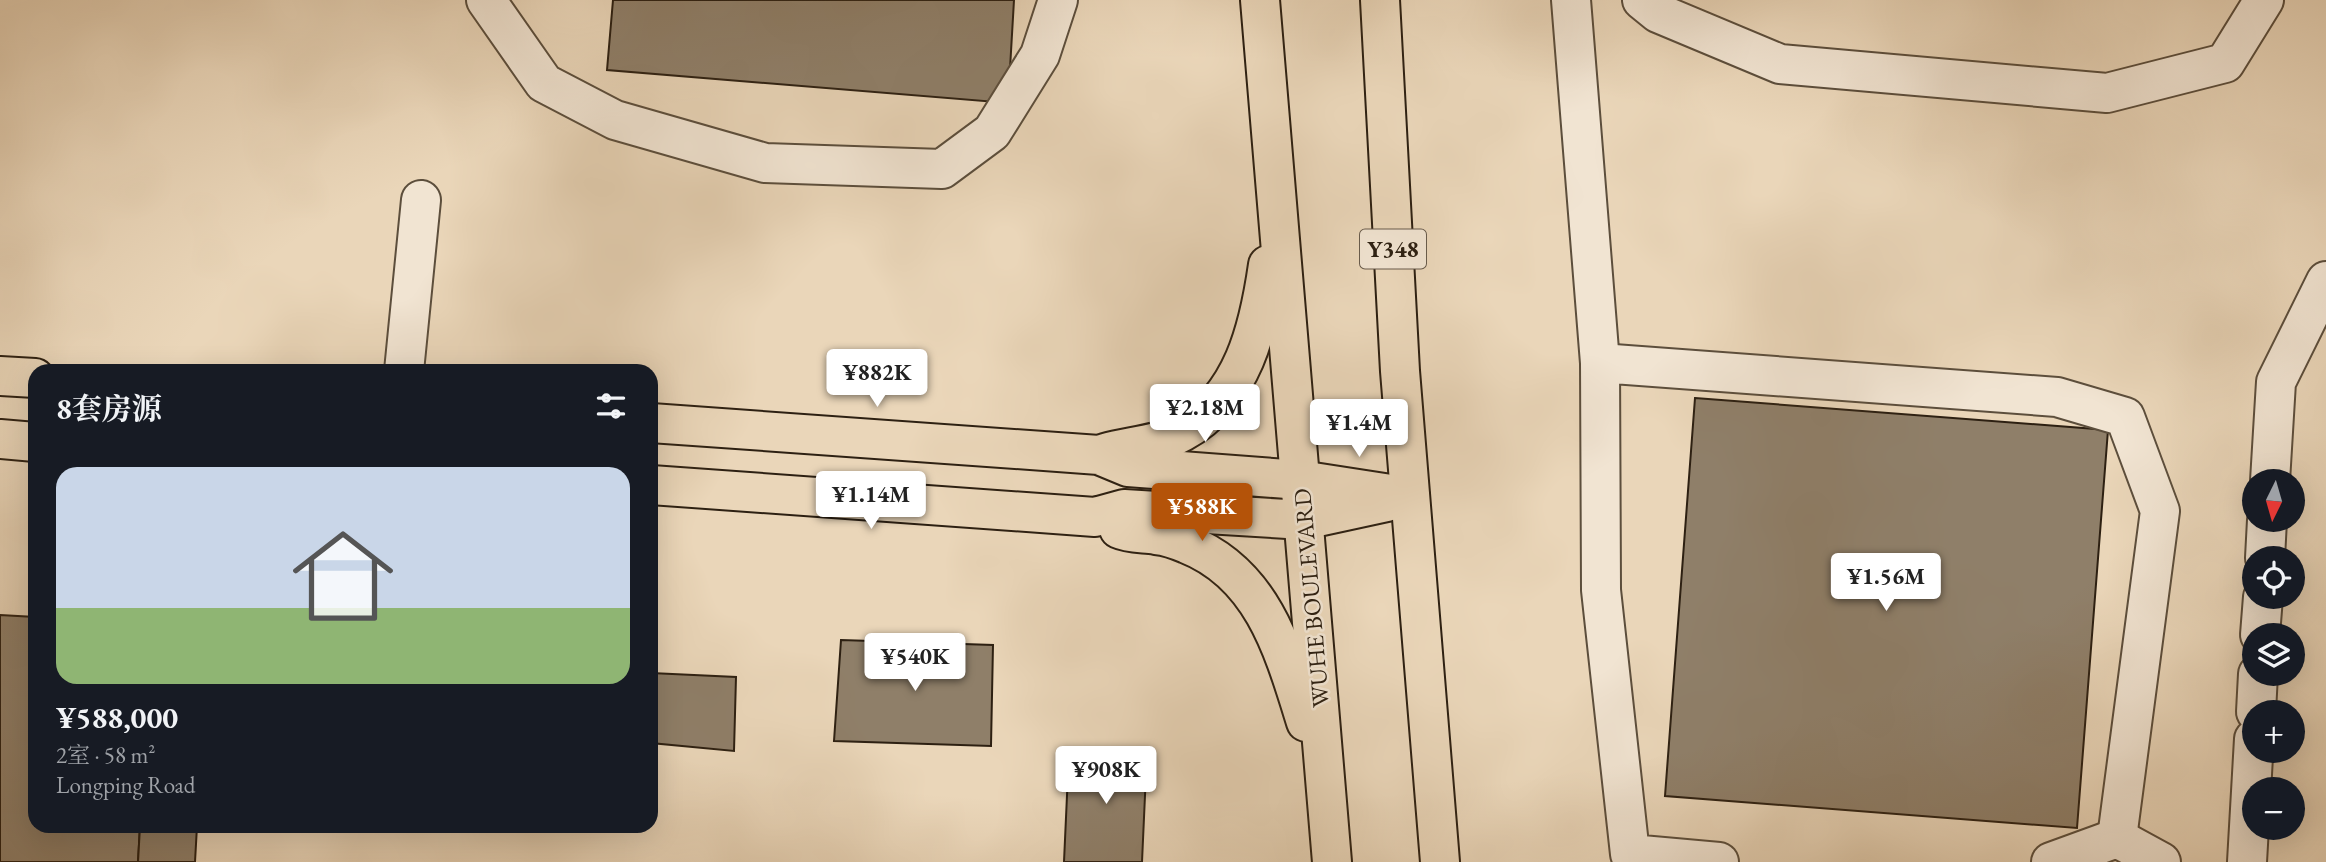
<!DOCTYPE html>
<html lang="zh">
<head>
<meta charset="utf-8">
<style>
  body { margin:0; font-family:"EB Garamond","Noto Serif SC",serif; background:#242831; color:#f1f3f6; height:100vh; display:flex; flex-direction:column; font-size:26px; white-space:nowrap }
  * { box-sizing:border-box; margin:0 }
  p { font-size:23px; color:#9ea1a6 }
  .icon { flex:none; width:38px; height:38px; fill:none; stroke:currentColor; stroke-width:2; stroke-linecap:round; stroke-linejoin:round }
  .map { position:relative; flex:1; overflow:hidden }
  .drawer { position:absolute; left:28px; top:364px; width:630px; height:469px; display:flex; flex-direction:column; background:#171b24; border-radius:21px; box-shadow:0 7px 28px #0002 }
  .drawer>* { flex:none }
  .needle { width:46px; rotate:185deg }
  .tools { position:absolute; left:2242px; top:469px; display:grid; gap:14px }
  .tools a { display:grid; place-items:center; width:63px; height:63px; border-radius:50%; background:#171b24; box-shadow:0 7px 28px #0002; font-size:35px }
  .price { position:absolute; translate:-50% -60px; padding:0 16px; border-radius:7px; background:#fff; color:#222; font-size:23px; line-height:46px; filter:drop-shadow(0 2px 4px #0008) }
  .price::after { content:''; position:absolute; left:50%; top:42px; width:21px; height:16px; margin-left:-10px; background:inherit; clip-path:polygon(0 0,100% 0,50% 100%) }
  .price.selected { background:#b45309; color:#fff }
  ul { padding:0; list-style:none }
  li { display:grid; align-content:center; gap:14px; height:371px; padding:0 28px }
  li+li { border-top:2px solid #363941 }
  li span { display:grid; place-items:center; height:217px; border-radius:21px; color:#555 }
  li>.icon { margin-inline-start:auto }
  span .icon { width:126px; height:126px; fill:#fffc; stroke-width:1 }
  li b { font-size:30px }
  h2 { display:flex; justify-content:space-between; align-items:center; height:84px; padding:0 28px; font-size:30px }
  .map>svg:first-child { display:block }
</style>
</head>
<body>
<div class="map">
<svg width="2326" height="862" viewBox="0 0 2326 862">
  <rect width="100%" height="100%" fill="#ead6b9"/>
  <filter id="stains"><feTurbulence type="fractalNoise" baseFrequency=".00286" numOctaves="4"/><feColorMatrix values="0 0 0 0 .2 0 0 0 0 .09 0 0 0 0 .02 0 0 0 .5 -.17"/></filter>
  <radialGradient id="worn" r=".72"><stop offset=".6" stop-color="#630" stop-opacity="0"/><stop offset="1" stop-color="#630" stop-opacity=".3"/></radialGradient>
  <!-- building -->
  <g fill="#8f7f69" stroke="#2d2012" stroke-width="2">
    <path d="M613,0H1014L1008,103L607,70Z"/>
    <path d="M1695,398L2108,430L2077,828L1665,796Z"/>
    <path d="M0,615L35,617V826H140L138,862H0Z"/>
    <path d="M841,640L993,645L991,746L834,741Z"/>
    <path d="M651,673L736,677L734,751L651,743Z"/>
    <path d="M1069,751H1147L1142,862H1064Z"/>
    <path d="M140,826H197L195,862H138Z"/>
  </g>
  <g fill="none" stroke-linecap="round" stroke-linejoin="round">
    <defs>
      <g id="minor">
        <path d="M486,0L544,83L615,120L765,163L942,169L992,132L1040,55L1058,0"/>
        <path d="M1571,0L1600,363"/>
        <path d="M1642,0L1658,13L1780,64L2107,93L2225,63L2264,0"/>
        <path d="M404,371L421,200"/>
        <path d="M2270,481L2276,382L2326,281"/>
        <path d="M2265,558L2267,520"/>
        <path d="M2260,635L2263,597"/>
        <path d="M2256,712L2258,674"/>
        <path d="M1719,862L1630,854L1601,590L1600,363L2057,397L2125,417L2160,511L2117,838"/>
        <path d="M2051,862L2117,838L2161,862"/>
        <path d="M2247,862L2254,739"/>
      </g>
      <g id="major">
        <path d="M1260,0L1332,862"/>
        <path d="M1380,0L1400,371L1440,862"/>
        <path d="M0,376L35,378"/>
        <path d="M651,423L1099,455L1128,467L1300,480L1410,497"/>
        <path d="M0,439L35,442"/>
        <path d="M1105,453C1130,446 1159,445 1182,432C1243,398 1259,328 1268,265"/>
        <path d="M651,485L1095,517L1124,509L1304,520L1387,502"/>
        <path d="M1119,529C1130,534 1144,533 1156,535C1166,536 1178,540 1187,544C1263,574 1284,651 1306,722"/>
      </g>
    </defs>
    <!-- minor casing -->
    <use href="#minor" stroke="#5c4e3c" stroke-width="42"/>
    <!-- major casing -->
    <use href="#major" stroke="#2d2012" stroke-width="42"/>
    <!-- minor -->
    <use href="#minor" stroke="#f1e4d2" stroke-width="38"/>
    <!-- major -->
    <use href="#major" stroke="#ead6b9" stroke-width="38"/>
  </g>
  <g text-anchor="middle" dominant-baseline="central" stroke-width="5" stroke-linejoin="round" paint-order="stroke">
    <!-- shield labels -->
    <rect fill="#f1e4d2" stroke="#685b4c" stroke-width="2" x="1360" y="229.5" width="66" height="39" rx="5"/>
    <g font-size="23" font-weight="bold" fill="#2d2012">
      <text x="1393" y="249">Y348</text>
    </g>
    <!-- street labels -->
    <g font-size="24" fill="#2d2012" stroke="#f1e4d2">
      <text transform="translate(1311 598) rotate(-95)">WUHE BOULEVARD</text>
    </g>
  </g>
  <rect width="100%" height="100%" filter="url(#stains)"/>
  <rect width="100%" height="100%" fill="url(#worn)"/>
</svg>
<div class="tools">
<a><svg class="needle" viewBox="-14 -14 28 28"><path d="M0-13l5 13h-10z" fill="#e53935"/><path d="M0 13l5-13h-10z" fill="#9ea1a6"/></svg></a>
<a><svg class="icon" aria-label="locate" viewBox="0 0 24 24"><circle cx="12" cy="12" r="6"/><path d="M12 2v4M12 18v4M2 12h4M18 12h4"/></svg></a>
<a><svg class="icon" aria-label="layers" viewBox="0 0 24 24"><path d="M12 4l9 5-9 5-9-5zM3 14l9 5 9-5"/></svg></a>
<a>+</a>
<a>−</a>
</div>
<b class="price" style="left:877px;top:409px">¥882K</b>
<b class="price" style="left:1205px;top:444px">¥2.18M</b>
<b class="price" style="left:1359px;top:459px">¥1.4M</b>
<b class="price" style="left:871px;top:531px">¥1.14M</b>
<b class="price selected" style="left:1202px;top:543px">¥588K</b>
<b class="price" style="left:1886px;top:613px">¥1.56M</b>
<b class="price" style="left:915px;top:693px">¥540K</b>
<b class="price" style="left:1106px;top:806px">¥908K</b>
<section class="drawer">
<h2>8套房源<svg class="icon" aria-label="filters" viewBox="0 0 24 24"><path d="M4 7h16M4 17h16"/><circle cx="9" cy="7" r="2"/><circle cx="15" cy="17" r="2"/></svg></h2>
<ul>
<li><span style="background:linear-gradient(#c9d6e8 65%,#8fb573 0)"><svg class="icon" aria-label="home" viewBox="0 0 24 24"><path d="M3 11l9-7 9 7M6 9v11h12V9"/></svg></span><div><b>¥588,000</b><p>2室 · 58 m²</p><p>Longping Road</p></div></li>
</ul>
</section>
</div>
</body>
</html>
